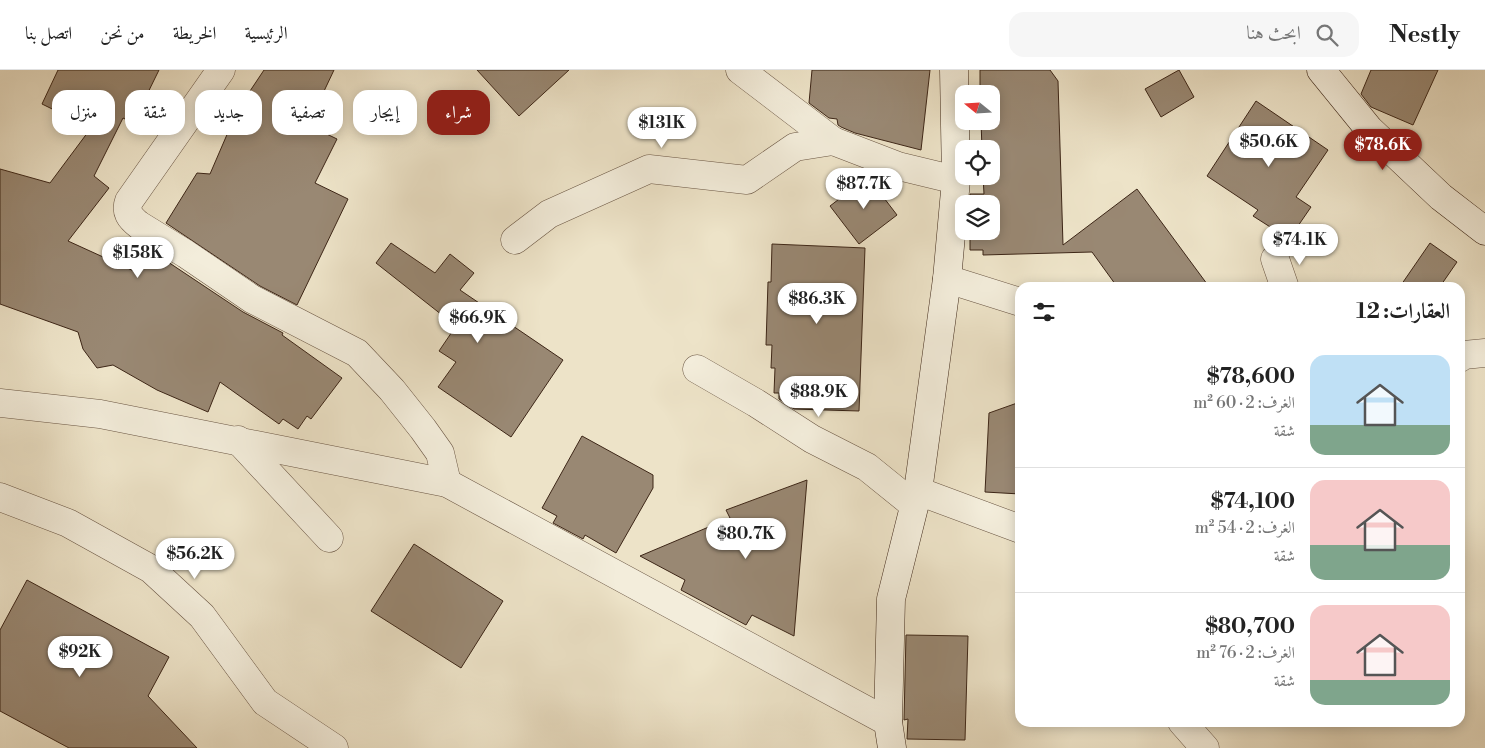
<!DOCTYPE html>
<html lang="ar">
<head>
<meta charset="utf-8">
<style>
  body { margin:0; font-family:"Libre Bodoni",Amiri,serif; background:#f6f6f6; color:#222; direction:rtl; height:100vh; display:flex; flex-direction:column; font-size:19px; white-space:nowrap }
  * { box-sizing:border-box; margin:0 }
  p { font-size:16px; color:#767676 }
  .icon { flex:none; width:28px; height:28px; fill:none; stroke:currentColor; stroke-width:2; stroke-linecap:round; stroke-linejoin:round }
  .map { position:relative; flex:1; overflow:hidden; direction:ltr }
  .drawer { position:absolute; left:1015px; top:212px; width:450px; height:445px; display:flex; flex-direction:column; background:#fff; border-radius:15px; box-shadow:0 2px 12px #0003; direction:rtl }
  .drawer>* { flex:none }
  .guide { position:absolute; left:15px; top:20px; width:475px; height:45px; direction:rtl; display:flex; gap:10px }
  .needle { width:32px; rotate:288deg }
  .fabs { position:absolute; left:955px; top:15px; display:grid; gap:10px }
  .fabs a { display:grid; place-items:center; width:45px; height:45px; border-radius:10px; background:#fff; box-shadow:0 2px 12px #0003; font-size:25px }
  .price { position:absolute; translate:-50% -42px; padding:0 11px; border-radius:18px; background:#fff; color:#222; font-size:16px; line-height:32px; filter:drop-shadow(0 1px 2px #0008) }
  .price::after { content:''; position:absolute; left:50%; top:30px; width:15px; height:11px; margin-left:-8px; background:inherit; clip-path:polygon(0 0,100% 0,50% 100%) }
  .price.on { background:#8f2418; color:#fff }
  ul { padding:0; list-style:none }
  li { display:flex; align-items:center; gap:15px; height:125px; padding:0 15px }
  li+li { border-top:1px solid #e0e0e0 }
  li span { display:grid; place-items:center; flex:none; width:140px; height:100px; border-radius:15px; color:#555 }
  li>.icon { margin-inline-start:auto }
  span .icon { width:60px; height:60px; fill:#fffc; stroke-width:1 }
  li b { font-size:21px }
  h2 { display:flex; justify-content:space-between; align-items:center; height:60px; padding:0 15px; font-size:21px }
  .tag { padding:0 18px; border-radius:15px; background:#fff; box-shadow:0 2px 12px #0003; font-size:18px; line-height:45px }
  .tag.on { background:#8f2418; color:#fff }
  header { display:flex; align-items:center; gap:30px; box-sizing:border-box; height:70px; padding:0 25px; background:#fff; border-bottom:1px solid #e0e0e0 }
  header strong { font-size:24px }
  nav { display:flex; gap:28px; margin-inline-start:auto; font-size:18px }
  .search { width:350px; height:45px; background:#f6f6f6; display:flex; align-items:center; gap:12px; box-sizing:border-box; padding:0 18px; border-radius:15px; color:#767676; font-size:19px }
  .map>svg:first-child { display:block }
</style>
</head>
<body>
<header>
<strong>Nestly</strong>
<div class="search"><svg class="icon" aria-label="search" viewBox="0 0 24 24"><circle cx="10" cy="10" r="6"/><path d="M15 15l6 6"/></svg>ابحث هنا</div>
<nav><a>الرئيسية</a><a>الخريطة</a><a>من نحن</a><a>اتصل بنا</a></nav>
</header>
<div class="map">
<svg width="1485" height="678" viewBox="0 0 1485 678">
  <rect width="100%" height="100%" fill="#ede3c8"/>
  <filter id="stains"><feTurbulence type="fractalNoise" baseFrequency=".004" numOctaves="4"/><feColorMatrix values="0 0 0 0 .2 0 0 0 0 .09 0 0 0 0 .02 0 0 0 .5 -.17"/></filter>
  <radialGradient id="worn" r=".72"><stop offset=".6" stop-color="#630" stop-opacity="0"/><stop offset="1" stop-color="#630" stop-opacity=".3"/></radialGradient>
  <!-- building -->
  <g fill="#998873" stroke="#3d2617">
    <path d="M58,0H159L133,53L123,48L94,106L109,118L68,171L136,202L150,180L243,242L283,263L282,265L342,308L311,349L307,346L298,359L283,349L279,354L220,312L208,342L157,320L113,295L97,298L83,279L78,262L0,234V99L50,113L91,58L42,34Z"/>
    <path d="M264,0H334L308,55L337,69L315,113L348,129L297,235L260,216L166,153L197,103L210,104L238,39Z"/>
    <path d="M477,0H569L519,46Z"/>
    <path d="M812,0H930L921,80L855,63L841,57L838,55L837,49L829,48L809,33Z"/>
    <path d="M980,0H1050L1058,11L1063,175L1137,119L1210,218H1118L1092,182L983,185V180H970V161H991V134H970V124H984L983,106H991V79H982L981,51H991V24H980Z"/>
    <path d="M1179,0L1194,27L1161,47L1145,19Z"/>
    <path d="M1371,0H1438L1413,55L1371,37L1361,24Z"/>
    <path d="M1256,31L1328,80L1296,127L1311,137L1289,169L1253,146L1258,140L1207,106Z"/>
    <path d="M868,107L897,145L859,174L830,136Z"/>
    <path d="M391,173L435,203L450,184L474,203L460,220L563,290L511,367L438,317L456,292L439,281L456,256L376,193Z"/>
    <path d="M1430,173L1457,192L1439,218H1399Z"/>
    <path d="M772,174L865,178L859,341L794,339L779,329V323H774L775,298H771L772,275H766L768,212H771Z"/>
    <path d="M1020,332V424L985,422L989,343Z"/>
    <path d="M582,366L653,405V418L616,483L585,465L583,469L553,453L557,446L542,438Z"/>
    <path d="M807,410L794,566L752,545L746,555L681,520L685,510L640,486L730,448L726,440Z"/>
    <path d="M414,474L503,531L461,598L371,541Z"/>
    <path d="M27,510L169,587L148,626L197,678H69L0,641V560Z"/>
    <path d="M906,565L968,566L965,670L907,669L908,649L904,650Z"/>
  </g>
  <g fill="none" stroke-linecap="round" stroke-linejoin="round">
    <defs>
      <g id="minor">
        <path d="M221,0L129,131C125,142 130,148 139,155L186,184L252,229L357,283L392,320L423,359L440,383L447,413"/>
        <path d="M740,0L833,71L898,96L956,110"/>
        <path d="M515,170L549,144L649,99L747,110L795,77L833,71"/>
        <path d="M1275,189L1285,218"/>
        <path d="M947,209L1020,232"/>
        <path d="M1460,288L1464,285L1485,283"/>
        <path d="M697,299L756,333L812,369L867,397L914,435"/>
        <path d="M0,333L100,344L447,413L888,652"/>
        <path d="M238,370L329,468"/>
        <path d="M918,421L1020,459"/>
        <path d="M0,427L68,453L151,499L202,546L265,632L334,678"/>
        <path d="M1182,652L1205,678"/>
      </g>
      <g id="secondary">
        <path d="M1321,0L1369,59L1441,127L1485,161"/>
        <path d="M892,678L888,652L891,529L918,421L947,209L956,110L954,0"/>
      </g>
    </defs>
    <!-- minor casing -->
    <use href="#minor" stroke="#695543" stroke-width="29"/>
    <!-- secondary casing -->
    <use href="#secondary" stroke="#3d2617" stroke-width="29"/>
    <!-- minor -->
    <use href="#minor" stroke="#f3eddb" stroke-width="28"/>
    <!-- secondary -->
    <use href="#secondary" stroke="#f3eddb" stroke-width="28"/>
  </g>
  <rect width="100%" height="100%" filter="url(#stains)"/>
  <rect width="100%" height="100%" fill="url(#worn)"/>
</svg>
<div class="fabs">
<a><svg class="needle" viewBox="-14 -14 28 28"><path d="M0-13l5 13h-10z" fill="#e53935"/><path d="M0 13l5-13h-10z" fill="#767676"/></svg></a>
<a><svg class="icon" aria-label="locate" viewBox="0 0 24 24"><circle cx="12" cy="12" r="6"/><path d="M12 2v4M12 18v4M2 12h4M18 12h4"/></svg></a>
<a><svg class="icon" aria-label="layers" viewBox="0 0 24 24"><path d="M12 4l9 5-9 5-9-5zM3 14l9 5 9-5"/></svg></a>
</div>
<b class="price" style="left:662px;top:79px">$131K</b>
<b class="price" style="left:1269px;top:98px">$50.6K</b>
<b class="price on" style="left:1383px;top:101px">$78.6K</b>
<b class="price" style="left:864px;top:140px">$87.7K</b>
<b class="price" style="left:1300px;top:196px">$74.1K</b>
<b class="price" style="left:138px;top:209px">$158K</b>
<b class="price" style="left:817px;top:255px">$86.3K</b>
<b class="price" style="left:478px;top:274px">$66.9K</b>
<b class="price" style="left:819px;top:348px">$88.9K</b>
<b class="price" style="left:746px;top:490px">$80.7K</b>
<b class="price" style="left:195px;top:510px">$56.2K</b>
<b class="price" style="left:80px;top:608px">$92K</b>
<div class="guide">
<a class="tag on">شراء</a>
<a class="tag">إيجار</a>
<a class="tag">تصفية</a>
<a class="tag">جديد</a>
<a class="tag">شقة</a>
<a class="tag">منزل</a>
</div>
<section class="drawer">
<h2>العقارات: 12<svg class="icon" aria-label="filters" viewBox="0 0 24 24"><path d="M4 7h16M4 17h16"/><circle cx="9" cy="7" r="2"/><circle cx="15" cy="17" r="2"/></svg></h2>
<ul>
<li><span style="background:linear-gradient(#bfe0f5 70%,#7fa58c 0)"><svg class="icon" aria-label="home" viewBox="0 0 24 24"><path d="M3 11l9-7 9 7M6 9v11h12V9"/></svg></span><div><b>$78,600</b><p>الغرف: 2 · 60 m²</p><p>شقة</p></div></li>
<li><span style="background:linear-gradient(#f6c9c9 65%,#7fa58c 0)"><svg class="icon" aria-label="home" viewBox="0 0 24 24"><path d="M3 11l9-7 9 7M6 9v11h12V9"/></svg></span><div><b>$74,100</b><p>الغرف: 2 · 54 m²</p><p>شقة</p></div></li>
<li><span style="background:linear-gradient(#f6c9c9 75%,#7fa58c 0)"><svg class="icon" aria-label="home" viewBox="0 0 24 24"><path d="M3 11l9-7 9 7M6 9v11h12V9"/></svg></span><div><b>$80,700</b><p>الغرف: 2 · 76 m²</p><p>شقة</p></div></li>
</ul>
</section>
</div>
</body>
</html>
